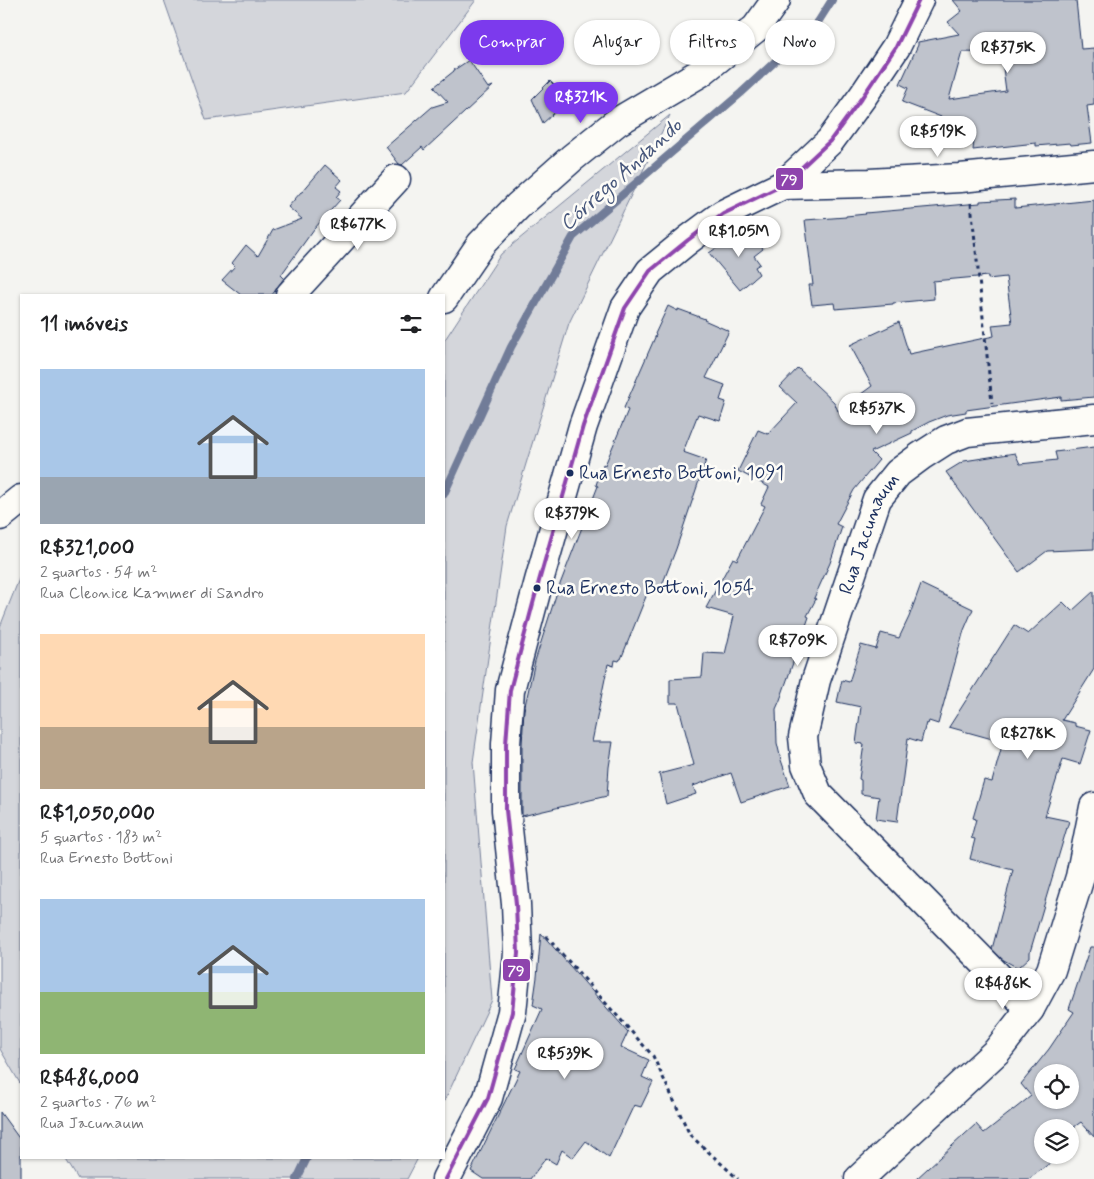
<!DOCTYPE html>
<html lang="pt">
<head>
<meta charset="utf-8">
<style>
  body { margin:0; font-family:Mynerve,sans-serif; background:#f2f2f2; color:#202124; height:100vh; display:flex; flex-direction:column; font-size:19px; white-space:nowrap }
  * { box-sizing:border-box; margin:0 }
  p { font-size:16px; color:#757577 }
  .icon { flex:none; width:28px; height:28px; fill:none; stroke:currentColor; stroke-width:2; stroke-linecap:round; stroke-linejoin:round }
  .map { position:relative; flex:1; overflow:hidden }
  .drawer { position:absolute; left:20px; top:294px; width:425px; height:865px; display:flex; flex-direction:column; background:#fff; border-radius:0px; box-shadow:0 1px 4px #0004 }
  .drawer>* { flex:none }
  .guide { position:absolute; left:460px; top:20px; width:475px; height:45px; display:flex; gap:10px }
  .tools { position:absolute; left:1034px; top:1064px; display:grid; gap:10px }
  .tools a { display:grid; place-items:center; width:45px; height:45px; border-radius:50%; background:#fff; box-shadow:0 1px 4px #0004; font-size:25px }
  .price { position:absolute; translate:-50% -42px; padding:0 11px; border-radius:18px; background:#fff; color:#222; font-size:16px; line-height:32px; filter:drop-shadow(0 1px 2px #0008) }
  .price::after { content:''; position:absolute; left:50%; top:30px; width:15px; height:11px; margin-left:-8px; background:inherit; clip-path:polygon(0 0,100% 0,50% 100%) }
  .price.active { background:#7c3aed; color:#fff }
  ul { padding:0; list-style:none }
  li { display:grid; align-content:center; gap:10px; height:265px; padding:0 20px }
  li span { display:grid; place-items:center; height:155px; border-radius:0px; color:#555 }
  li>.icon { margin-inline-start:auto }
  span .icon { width:90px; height:90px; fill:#fffc; stroke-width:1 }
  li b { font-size:21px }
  h2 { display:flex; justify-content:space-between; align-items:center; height:60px; padding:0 20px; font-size:21px }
  .chip { padding:0 18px; border-radius:22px; background:#fff; box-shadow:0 1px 4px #0004; font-size:18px; line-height:45px }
  .chip.active { background:#7c3aed; color:#fff }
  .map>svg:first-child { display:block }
</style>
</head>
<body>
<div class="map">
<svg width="1094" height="1179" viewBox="0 0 1094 1179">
  <rect width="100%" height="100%" fill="#f4f4f1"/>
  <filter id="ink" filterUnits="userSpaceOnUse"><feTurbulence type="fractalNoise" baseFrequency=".02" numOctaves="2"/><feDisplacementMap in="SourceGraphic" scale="10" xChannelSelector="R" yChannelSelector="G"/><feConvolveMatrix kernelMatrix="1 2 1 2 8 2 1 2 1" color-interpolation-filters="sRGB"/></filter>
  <g filter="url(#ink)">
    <!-- green -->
    <g fill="#d4d6db" stroke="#78829c">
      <path d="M164,0H476L406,92L206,120Z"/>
      <path d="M670,115L569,323L507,526L473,762L492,1000L444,1102V341L501,254Z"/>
      <path d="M21,574V1085L0,1049V627Z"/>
      <path d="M65,1158H418L407,1179H78Z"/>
    </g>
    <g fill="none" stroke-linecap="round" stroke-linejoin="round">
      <!-- stream -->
      <g stroke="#717c98" stroke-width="8">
        <path d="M444,494L511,347L573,237L741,93L818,22L832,0"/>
        <path d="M297,1179L307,1158"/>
      </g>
    </g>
    <!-- building -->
    <g fill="#bfc3cc" stroke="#1b2f5e" fill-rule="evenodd">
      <path d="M953,0H1076L1081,49L1094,48V105L1087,106L1092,143L1071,145L1070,143L1036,146V143L973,150L975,130L902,102L908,88L900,84L918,45V42L959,34L948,22L962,11ZM962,52L1001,53L1006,91L949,99Z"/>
      <path d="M469,60L488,88L493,86L424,150L422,147L402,165L399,164L386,147L432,107L448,102L434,87L454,71V70Z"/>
      <path d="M550,81L569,100L543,123L532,99Z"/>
      <path d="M325,165L342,180L336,187L341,191L336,197L340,200L314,229L281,275L284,278L272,295H241L222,280L235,266L232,263L246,245L258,256L273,230L302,219L288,207L301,192H302Z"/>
      <path d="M1015,199V208L1094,200V397L1061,400V397L966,410V412L947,415L929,422L912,431V433L871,452L879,460L854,490L836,524L842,527L830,563L814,598L816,599L807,616L809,617L780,700L776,709L777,743L781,760L790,786L741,802L731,773L693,786L696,794L666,804L659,774L694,765L678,703H670V679L702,677L704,653L725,654L734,616L706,608L733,558L737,560L765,506L761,504L769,487L738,471L758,430L768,434L797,403L780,387L798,368L834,402L838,411L872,386L850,345L899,322L909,354L994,336L992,325L1012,323L1006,277L988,279V276L933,281L934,299L893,303V304L835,309L834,303L812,305L809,285H813L805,220L846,217V216L866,214L865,213L980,203V201Z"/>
      <path d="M754,229L763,249L754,256L760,264L755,267L759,274L740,290L709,253L735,235L737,239Z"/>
      <path d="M668,306L678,311V309L705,319L704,320L729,331L706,378L725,385L720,400L726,402L720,421L698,414L683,452L706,460L676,549L659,593L649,589L621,659H620L619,661L615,660L614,666L608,664L592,742H613L609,767L607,796L522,816V745L524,710L535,661L557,592L598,486L596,485L603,464L605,465L628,410L624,408L656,335L655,334Z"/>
      <path d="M1094,447V549L1047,551L1019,572L946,472L964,461L1015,453L1020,464L1057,460L1055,452Z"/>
      <path d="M921,584L973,609L964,630L938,724L929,721L928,724L926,723L921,742L908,738L897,822L876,819L879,797L861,794V780L859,779L864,744L856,743L861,707L837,702L842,680L849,682L861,645L876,649L881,633L899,638L909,617Z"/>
      <path d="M1094,591V669L1062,720L1075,723V726L1091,730L1080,764L1063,759L1045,816L1069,821L1030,952V957L1018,968L1002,959L992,949L1013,870L970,859L975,839L971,838L976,819L973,818L984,780L992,782L1003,742L949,727L1014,625L1028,634L1063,602L1072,611Z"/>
      <path d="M541,933L628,1032L621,1047L649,1060L642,1077L653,1082L641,1107L634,1105L609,1158L586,1141L573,1158L562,1150L556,1164L546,1158L530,1179H483L471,1171L520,1071L515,1069L542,1009L533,1005L537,977Z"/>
      <path d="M1090,947H1094V1137L1081,1122L1070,1130V1128H1042V1155H1051L1054,1160L1029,1179H916L976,1124L984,1133L1031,1096L1021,1084L1049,1049L1074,1012L1069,1009ZM1042,1072H1070V1100H1042Z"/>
      <path d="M0,1112L21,1141V1179H0Z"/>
    </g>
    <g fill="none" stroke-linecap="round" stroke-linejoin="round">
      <defs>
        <g id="minor">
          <path d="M783,185L869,183L960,178L1094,165"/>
          <path d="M290,295L396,179"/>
          <path d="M444,298L481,244L518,206L572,158L617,122L700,73L756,28L776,0"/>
          <path d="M0,516L21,499"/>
          <path id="s1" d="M1030,1009L818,794L806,765L803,737L816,680L877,499L898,473L921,456L946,440L967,432L1094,419"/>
          <path d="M446,1179L488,1098L512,1012L518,953L516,904L506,810V744L510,690L539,581L583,426L625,308L650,271L688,240L723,214L783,185L830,141L863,96L896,47L919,0"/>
          <path d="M859,1179L997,1051L1030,1009L1051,970L1080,877L1094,807"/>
        </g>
      </defs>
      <!-- minor casing -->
      <use href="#minor" stroke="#1b2f5e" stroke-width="31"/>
      <!-- path -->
      <g stroke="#1b2f5e" stroke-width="3" stroke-dasharray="4 4" stroke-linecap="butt">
        <path d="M971,203L992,403"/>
        <path d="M546,936L653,1056L690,1135L738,1179"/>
      </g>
      <!-- minor -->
      <use href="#minor" stroke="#fdfcf7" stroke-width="28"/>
      <defs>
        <path id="bus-1" d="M446,1179L488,1098L512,1012L518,953L516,904L506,810V744L510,690L539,581L583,426L625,308L650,271L688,240L723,214L783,185L830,141L863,96L896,47L919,0"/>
      </defs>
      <!-- bus-1 casing -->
      <use href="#bus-1" stroke="#fdfcf7" stroke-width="8"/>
      <!-- bus-1 -->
      <use href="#bus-1" stroke="#8e44ad" stroke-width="4"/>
    </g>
  </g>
  <!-- markers -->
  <g fill="#1b2f5e" stroke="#fdfcf7" stroke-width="2">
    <circle cx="570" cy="473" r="4.5"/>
    <circle cx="537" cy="588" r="4.5"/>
  </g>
  <g text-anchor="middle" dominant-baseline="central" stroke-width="5" stroke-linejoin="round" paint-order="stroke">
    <!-- bus labels -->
    <g font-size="19" fill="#1b2f5e" stroke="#fdfcf7" text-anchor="start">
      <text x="579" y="473">Rua Ernesto Bottoni, 1091</text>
      <text x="546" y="588">Rua Ernesto Bottoni, 1054</text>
    </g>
    <!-- street labels -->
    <g font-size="20" fill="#1b2f5e" stroke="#fdfcf7">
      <text stroke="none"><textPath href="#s1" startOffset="576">Rua Jacunaum</textPath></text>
    </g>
    <!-- water labels -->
    <g font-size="21" font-style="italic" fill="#46567b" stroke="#fdfcf7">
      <text transform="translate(621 175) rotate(-42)">Córrego Andando</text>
    </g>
  </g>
  <g stroke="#fdfcf7" stroke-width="2">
    <rect x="775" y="167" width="29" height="24" rx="5" fill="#8e44ad"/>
    <rect x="502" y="958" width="29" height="24" rx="5" fill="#8e44ad"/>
  </g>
  <g font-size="14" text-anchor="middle" font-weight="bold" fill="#fff">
    <text x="789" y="184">79</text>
    <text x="516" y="975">79</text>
  </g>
</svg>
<div class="tools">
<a><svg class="icon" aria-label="locate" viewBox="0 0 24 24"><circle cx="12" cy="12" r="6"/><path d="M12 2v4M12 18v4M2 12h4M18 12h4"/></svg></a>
<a><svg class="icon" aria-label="layers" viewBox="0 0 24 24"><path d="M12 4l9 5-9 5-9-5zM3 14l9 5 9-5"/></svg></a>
</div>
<b class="price" style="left:1008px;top:74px">R$375K</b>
<b class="price active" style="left:581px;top:124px">R$321K</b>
<b class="price" style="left:938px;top:158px">R$519K</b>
<b class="price" style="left:358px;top:251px">R$677K</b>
<b class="price" style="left:739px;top:258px">R$1.05M</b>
<b class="price" style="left:877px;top:435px">R$537K</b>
<b class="price" style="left:572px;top:540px">R$379K</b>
<b class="price" style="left:798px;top:667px">R$709K</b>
<b class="price" style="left:1028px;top:760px">R$278K</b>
<b class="price" style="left:1003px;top:1010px">R$486K</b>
<b class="price" style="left:565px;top:1080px">R$539K</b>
<div class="guide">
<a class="chip active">Comprar</a>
<a class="chip">Alugar</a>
<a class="chip">Filtros</a>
<a class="chip">Novo</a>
</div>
<section class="drawer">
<h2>11 imóveis<svg class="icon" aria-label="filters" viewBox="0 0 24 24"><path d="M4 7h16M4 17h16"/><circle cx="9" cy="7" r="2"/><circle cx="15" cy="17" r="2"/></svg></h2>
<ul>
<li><span style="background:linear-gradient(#a9c7e8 70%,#9aa5b1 0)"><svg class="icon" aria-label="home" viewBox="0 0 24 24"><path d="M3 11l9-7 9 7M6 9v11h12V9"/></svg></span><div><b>R$321,000</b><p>2 quartos · 54 m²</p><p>Rua Cleonice Kammer di Sandro</p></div></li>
<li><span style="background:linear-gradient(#ffd9b3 60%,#b9a48a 0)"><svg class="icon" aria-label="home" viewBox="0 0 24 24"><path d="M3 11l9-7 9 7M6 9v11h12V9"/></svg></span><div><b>R$1,050,000</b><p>5 quartos · 183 m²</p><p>Rua Ernesto Bottoni</p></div></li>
<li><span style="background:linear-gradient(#a9c7e8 60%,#8fb573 0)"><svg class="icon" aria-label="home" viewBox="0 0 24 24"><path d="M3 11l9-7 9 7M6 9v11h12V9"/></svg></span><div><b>R$486,000</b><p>2 quartos · 76 m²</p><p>Rua Jacunaum</p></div></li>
</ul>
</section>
</div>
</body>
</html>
